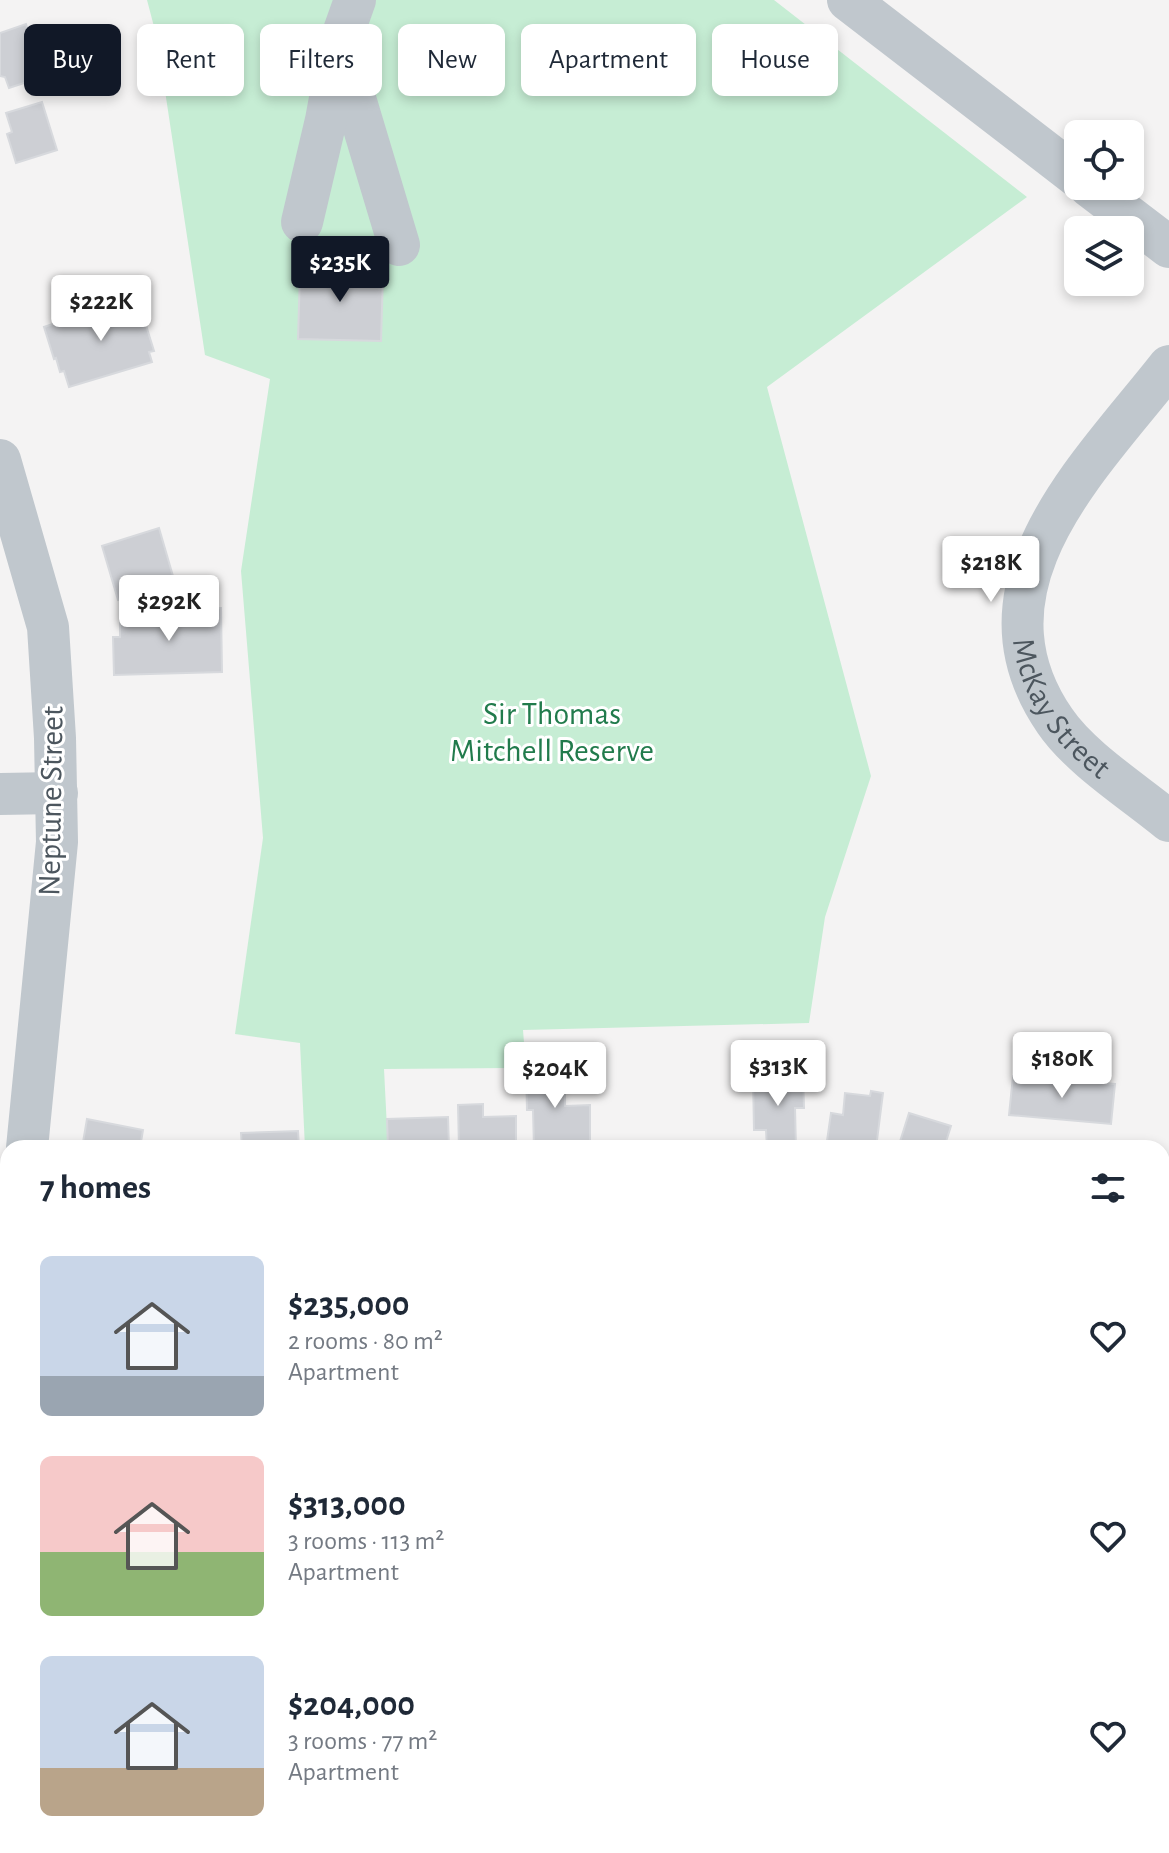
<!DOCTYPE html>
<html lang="en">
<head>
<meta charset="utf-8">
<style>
  body { margin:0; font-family:"Alegreya Sans",sans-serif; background:#f6f6f7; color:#1f2937; height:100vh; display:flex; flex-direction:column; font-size:30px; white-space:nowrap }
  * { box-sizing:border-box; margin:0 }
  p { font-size:26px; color:#747a83 }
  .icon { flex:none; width:44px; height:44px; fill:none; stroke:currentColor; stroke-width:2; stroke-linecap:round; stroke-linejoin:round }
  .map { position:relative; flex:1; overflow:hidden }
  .side { position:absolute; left:0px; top:1140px; width:1170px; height:714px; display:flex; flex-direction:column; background:#fff; border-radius:24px 24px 0 0; box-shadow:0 4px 12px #0003 }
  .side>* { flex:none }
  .banner { position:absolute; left:24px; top:24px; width:1122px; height:72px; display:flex; gap:16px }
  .tools { position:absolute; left:1064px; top:120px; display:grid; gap:16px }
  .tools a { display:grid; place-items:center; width:80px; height:80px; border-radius:12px; background:#fff; box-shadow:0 4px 12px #0003; font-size:40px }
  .price { position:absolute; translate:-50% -68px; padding:0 18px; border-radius:8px; background:#fff; color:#222; font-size:26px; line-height:52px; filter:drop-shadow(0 2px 4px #0008) }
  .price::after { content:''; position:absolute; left:50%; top:48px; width:24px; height:18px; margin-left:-12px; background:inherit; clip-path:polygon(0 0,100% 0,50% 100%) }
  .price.active { background:#111827; color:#fff }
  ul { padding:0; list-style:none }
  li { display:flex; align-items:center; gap:24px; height:200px; padding:0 40px }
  li span { display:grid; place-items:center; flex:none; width:224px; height:160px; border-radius:12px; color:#555 }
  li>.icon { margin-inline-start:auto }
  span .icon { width:96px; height:96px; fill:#fffc; stroke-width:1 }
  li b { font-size:34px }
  h2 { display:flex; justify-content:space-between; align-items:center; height:96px; padding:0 40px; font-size:34px }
  .pill { padding:0 28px; border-radius:12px; background:#fff; box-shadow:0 4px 12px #0003; font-size:28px; line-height:72px }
  .pill.active { background:#111827; color:#fff }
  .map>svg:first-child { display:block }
</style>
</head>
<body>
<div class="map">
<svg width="1169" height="1853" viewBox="0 0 1169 1853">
  <rect width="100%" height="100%" fill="#f4f3f3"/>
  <!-- green -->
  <g fill="#c6edd4">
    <path d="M147,0H774L1027,197L767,387L871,776L825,917L809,1023L523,1030L526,1068L384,1069L388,1148H305L300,1043L235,1034L263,838L241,571L270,379L205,355L157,38Z"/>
    <path d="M1162,1367L1169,1369V1853H844V1846H1162Z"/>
    <path d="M0,1485H8V1846H669L681,1853H0Z"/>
  </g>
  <!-- building -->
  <g fill="#cdcfd4" stroke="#d7d9dd" stroke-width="2">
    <path d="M26,24L29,34L44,29L53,55L39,59L45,76L9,88L5,77L0,76V33Z"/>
    <path d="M42,102L57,150L16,163L7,134L12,132L6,113Z"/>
    <path d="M318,262L363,264V275H383L381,341L298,339L300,273H318Z"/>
    <path d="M131,298L135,311L141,309L154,351L149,352L152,362L69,387L64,371L60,372L56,358L54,359L44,327Z"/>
    <path d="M159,528L175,583L118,600L102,546Z"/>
    <path d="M221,608L222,672L114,675L113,637H120V610L153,609V622L176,621L175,609Z"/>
    <path d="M565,1066V1106L590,1105V1146L534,1148L533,1110H527L526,1067Z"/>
    <path d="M803,1075L804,1108H795L796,1148H767L766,1130H754L753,1077Z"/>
    <path d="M1013,1076L1115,1084L1111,1124L1009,1115Z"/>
    <path d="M871,1091L883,1093L876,1148H826L831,1113L843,1115L845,1093L870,1096Z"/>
    <path d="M483,1104V1117L516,1116V1148H459L458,1105Z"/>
    <path d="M909,1113L951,1126L944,1148H898Z"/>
    <path d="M448,1117L449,1148H388L387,1119Z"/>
    <path d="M87,1119L143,1130L140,1148H82Z"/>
    <path d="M298,1131L299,1148H242L241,1133Z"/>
    <path d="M0,1320H8V1384H2Z"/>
  </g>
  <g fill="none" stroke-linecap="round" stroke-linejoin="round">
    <!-- path -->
    <g stroke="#81c8a4" stroke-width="5" stroke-dasharray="6 4" stroke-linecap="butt">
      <path d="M1162,1392L1169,1395"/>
      <path d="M1162,1406L1169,1400"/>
      <path d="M0,1520L8,1521"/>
      <path d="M630,1846L637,1853"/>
      <path d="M851,1846V1853"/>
    </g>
    <!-- minor -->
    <g stroke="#c0c7cd" stroke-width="42">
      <path d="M355,0L339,45L399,245"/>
      <path d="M848,0L1078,177"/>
      <path d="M1089,186L1169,247"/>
      <path d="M302,222L326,120L338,55"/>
      <path id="s1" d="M1169,366C1090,467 962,586 1055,721C1080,758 1134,792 1169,821"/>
      <path d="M0,460L48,627L55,738L57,842L27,1148"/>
      <path d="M0,794L57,793"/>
      <path d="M0,1247H8"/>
      <path d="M1162,1339L1169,1341"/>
      <path d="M784,1846V1853"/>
    </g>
  </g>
  <g text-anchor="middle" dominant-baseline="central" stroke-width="6" stroke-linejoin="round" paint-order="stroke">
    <!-- street labels -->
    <g font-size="32" fill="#4c565e" stroke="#fff">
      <text stroke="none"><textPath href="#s1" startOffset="398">McKay Street</textPath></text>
      <text transform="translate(51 801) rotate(-89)">Neptune Street</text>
    </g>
    <!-- park labels -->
    <g font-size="32" fill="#217b4c" stroke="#fff">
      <text x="552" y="714">Sir Thomas<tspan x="552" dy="37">Mitchell Reserve</tspan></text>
    </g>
  </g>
</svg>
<div class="tools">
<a><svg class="icon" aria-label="locate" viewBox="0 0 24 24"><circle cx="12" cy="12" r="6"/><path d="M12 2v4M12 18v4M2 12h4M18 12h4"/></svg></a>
<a><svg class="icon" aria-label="layers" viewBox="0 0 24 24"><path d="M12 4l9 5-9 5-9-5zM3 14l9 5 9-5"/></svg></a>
</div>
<b class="price active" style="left:340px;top:304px">$235K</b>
<b class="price" style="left:101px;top:343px">$222K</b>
<b class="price" style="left:991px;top:604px">$218K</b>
<b class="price" style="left:169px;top:643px">$292K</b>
<b class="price" style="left:1062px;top:1100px">$180K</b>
<b class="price" style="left:778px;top:1108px">$313K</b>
<b class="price" style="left:555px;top:1110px">$204K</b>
<div class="banner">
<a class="pill active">Buy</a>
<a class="pill">Rent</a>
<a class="pill">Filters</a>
<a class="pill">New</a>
<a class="pill">Apartment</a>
<a class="pill">House</a>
</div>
<section class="side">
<h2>7 homes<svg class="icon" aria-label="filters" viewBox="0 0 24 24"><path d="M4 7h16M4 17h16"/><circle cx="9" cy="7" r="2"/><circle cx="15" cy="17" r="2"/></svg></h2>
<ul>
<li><span style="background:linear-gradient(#c9d6e8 75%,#9aa5b1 0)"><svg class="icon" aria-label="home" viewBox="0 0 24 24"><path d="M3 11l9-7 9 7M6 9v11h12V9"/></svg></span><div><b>$235,000</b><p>2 rooms · 80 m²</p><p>Apartment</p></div><svg class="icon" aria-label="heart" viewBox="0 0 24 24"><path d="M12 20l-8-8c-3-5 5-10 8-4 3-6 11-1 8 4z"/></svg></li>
<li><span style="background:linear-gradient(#f6c9c9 60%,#8fb573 0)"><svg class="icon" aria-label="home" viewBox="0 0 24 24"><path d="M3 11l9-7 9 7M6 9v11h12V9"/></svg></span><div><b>$313,000</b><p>3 rooms · 113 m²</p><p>Apartment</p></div><svg class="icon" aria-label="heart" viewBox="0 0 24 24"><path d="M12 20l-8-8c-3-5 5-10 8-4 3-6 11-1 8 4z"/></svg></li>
<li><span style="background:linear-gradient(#c9d6e8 70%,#b9a48a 0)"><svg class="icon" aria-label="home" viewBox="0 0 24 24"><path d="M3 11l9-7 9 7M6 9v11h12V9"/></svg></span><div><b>$204,000</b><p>3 rooms · 77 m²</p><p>Apartment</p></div><svg class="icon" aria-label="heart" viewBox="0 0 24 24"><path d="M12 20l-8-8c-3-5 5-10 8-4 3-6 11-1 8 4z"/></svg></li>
</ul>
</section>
</div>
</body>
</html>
